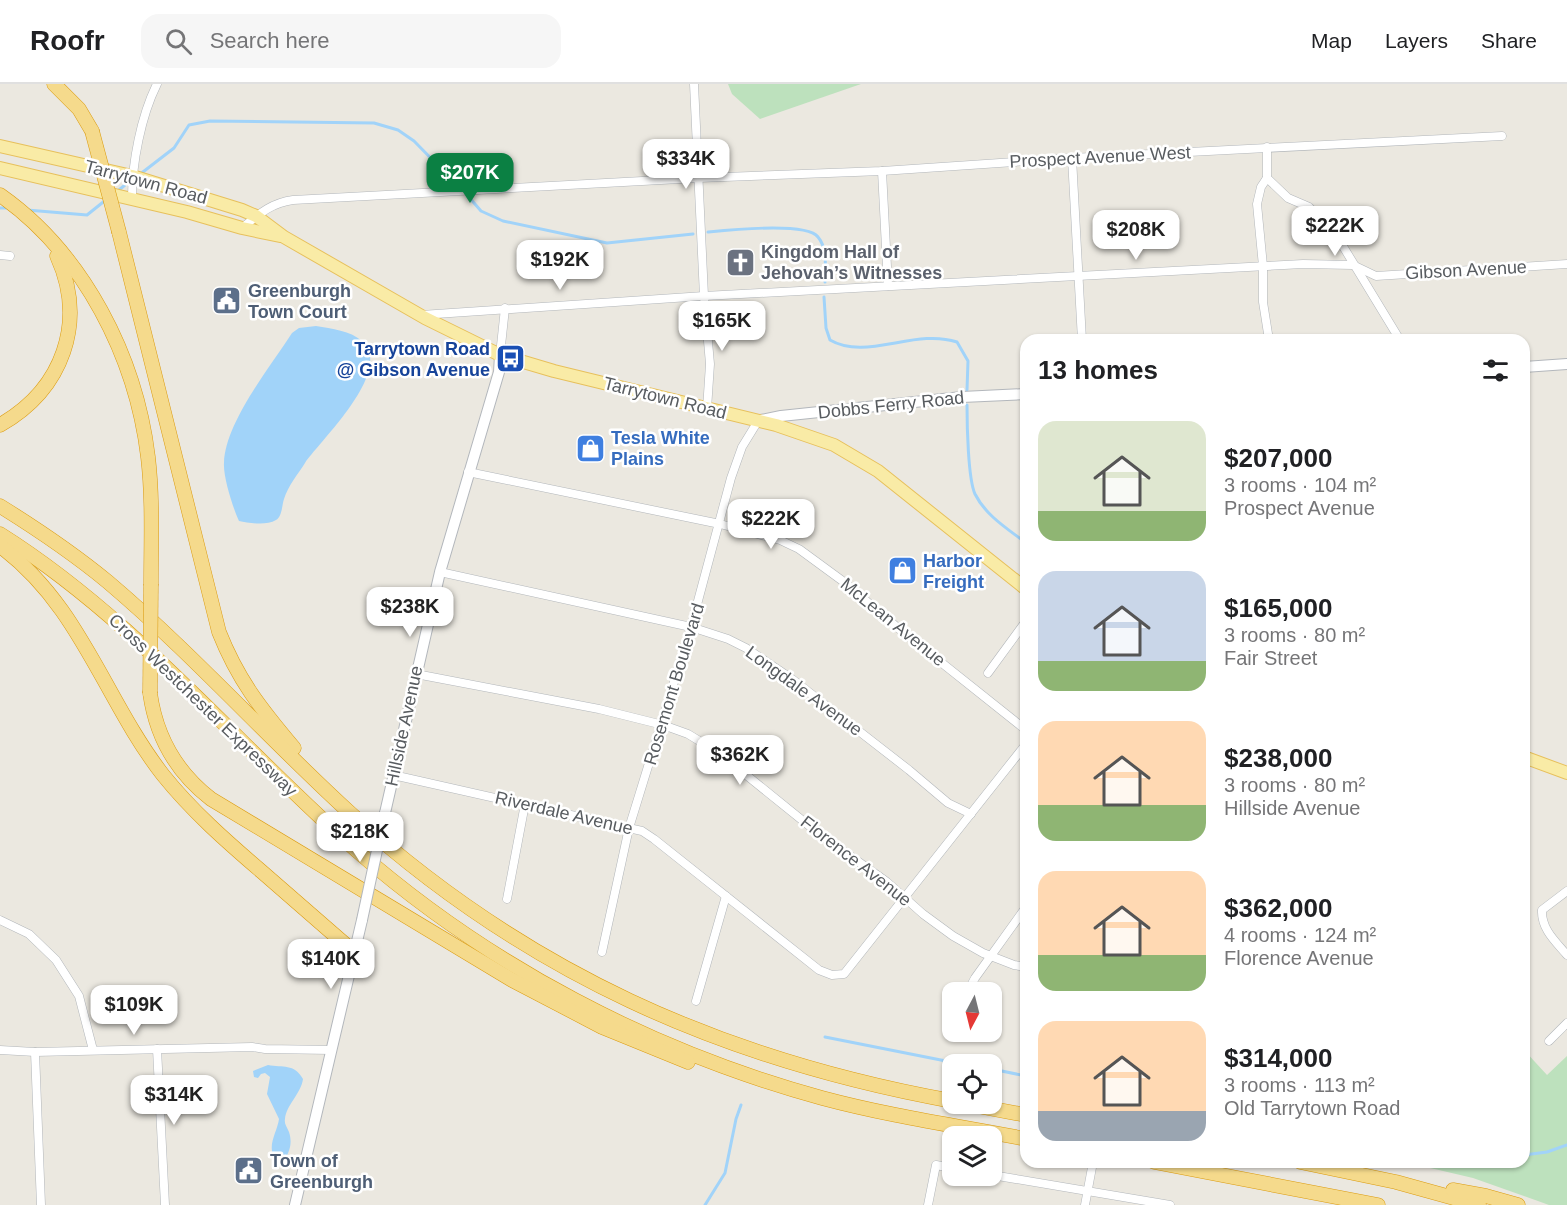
<!DOCTYPE html>
<html lang="en">
<head>
<meta charset="utf-8">
<style>
  body { margin:0; font-family:Arial,sans-serif; background:#f6f6f6; color:#202124; height:100vh; display:flex; flex-direction:column; font-size:22px; white-space:nowrap }
  * { box-sizing:border-box; margin:0 }
  p { font-size:20px; color:#757577 }
  .icon { flex:none; width:33px; height:33px; fill:none; stroke:currentColor; stroke-width:2; stroke-linecap:round; stroke-linejoin:round }
  .map { position:relative; flex:1; overflow:hidden }
  .drawer { position:absolute; left:1020px; top:250px; width:510px; height:834px; display:flex; flex-direction:column; background:#fff; border-radius:18px; box-shadow:0 2px 4px #0004 }
  .drawer>* { flex:none }
  .needle { width:39px; rotate:187deg }
  .fabs { position:absolute; left:942px; top:898px; display:grid; gap:12px }
  .fabs a { display:grid; place-items:center; width:60px; height:60px; border-radius:12px; background:#fff; box-shadow:0 2px 4px #0004; font-size:30px }
  .price { position:absolute; translate:-50% -51px; padding:0 14px; border-radius:12px; background:#fff; color:#222; font-size:20px; line-height:39px; filter:drop-shadow(0 2px 3px #0008) }
  .price::after { content:''; position:absolute; left:50%; top:36px; width:18px; height:14px; margin-left:-9px; background:inherit; clip-path:polygon(0 0,100% 0,50% 100%) }
  .price.active { background:#0b8043; color:#fff }
  ul { padding:0; list-style:none }
  li { display:flex; align-items:center; gap:18px; height:150px; padding:0 18px }
  li span { display:grid; place-items:center; flex:none; width:168px; height:120px; border-radius:18px; color:#555 }
  li>.icon { margin-inline-start:auto }
  span .icon { width:72px; height:72px; fill:#fffc; stroke-width:1 }
  li b { font-size:26px }
  h2 { display:flex; justify-content:space-between; align-items:center; height:72px; padding:0 18px; font-size:26px }
  header { display:flex; align-items:center; gap:36px; box-sizing:border-box; height:84px; padding:0 30px; background:#fff; border-bottom:2px solid #e0e0e0 }
  header strong { font-size:28px }
  nav { display:flex; gap:33px; margin-inline-start:auto; font-size:21px }
  .search { width:420px; height:54px; background:#f6f6f6; display:flex; align-items:center; gap:15px; box-sizing:border-box; padding:0 21px; border-radius:18px; color:#757577; font-size:22px }
  .map>svg:first-child { display:block }
</style>
</head>
<body>
<header>
<strong>Roofr</strong>
<div class="search"><svg class="icon" aria-label="search" viewBox="0 0 24 24"><circle cx="10" cy="10" r="6"/><path d="M15 15l6 6"/></svg>Search here</div>
<nav><a>Map</a><a>Layers</a><a>Share</a></nav>
</header>
<div class="map">
<svg width="1567" height="1121" viewBox="0 0 1567 1121">
  <rect width="100%" height="100%" fill="#ebe8e0"/>
  <!-- green -->
  <g fill="#bde1bd">
    <path d="M728,0H861L760,35L732,10Z"/>
    <path d="M1524,966L1547,991L1567,972V1121H1549L1473,1094L1409,1079L1524,1078Z"/>
  </g>
  <!-- water -->
  <g fill="#a1d3f9">
    <path d="M316,242C332,245 350,246 363,258C393,288 321,356 305,379C298,390 288,402 284,415C282,421 282,433 276,436C266,442 249,439 239,437C233,424 223,393 224,379C225,339 270,283 292,249L299,244Z"/>
    <path d="M268,981C283,984 294,979 303,995C301,1010 286,1021 285,1035C284,1040 287,1043 289,1048C293,1060 289,1070 282,1079C262,1068 277,1050 279,1035L267,1010L270,993L265,989L261,990L258,994L254,993L253,987Z"/>
  </g>
  <g fill="none" stroke-linecap="round" stroke-linejoin="round">
    <!-- stream -->
    <g stroke="#a1d3f9" stroke-width="3">
      <path d="M139,91L174,64L189,41L210,37L374,39L398,46L414,57L460,104"/>
      <path d="M119,106L125,101"/>
      <path d="M468,112L481,127L503,137L607,159L693,150"/>
      <path d="M0,124H9"/>
      <path d="M27,126L87,131L107,115"/>
      <path d="M708,148C728,146 807,138 818,153C828,165 825,183 825,198"/>
      <path d="M824,213L826,244L830,256C866,277 915,244 957,258L968,277L967,306"/>
      <path d="M967,321C967,340 968,395 975,410C986,432 1008,445 1026,459"/>
      <path d="M825,953L966,981"/>
      <path d="M992,985L1026,992"/>
      <path d="M1524,1071L1547,1068L1567,1061"/>
      <path d="M705,1121L725,1089L736,1035L741,1021"/>
    </g>
    <defs>
      <g id="minor">
        <path d="M694,0L704,212L710,280L707,325"/>
        <path d="M1267,63V94L1261,103L1257,120L1263,182V218L1269,256"/>
        <path d="M1072,74L1082,256"/>
        <path d="M882,87L888,202"/>
        <path d="M1267,94L1288,114L1309,123L1329,143L1341,159L1400,256"/>
        <path d="M132,114C132,79 141,32 157,0"/>
        <path d="M242,144C259,130 271,119 293,116L698,94L882,87L1072,74L1502,52"/>
        <path d="M0,171L10,172"/>
        <path d="M421,231L704,212L1303,180L1353,181L1376,192L1567,180"/>
        <path d="M500,271L505,224"/>
        <path d="M468,388L720,440L780,456L799,465L844,498L898,544L1026,646"/>
        <path d="M440,488L691,543L728,555L746,564L792,595L909,686L948,719L971,730"/>
        <path d="M988,589L1026,537"/>
        <path d="M416,590L599,625L663,641L688,650L719,669L818,749L887,798L923,830L953,852L983,869L1014,881L1026,883"/>
        <path d="M393,691L642,747L654,755L819,886L832,891L844,890L1026,660"/>
        <path d="M1567,807L1542,826C1541,845 1556,858 1567,871"/>
        <path d="M507,815L525,720"/>
        <path d="M0,836L29,850L56,876L79,912L93,966"/>
        <path d="M602,868L629,744L691,543L731,394L742,363L758,337"/>
        <path d="M967,909L975,894L1026,823"/>
        <path d="M696,917L726,812"/>
        <path d="M1549,957L1567,939"/>
        <path d="M157,965L165,1121"/>
        <path d="M0,966L35,968L252,963L265,965L332,966"/>
        <path d="M35,968L41,1121"/>
        <path d="M992,1091L1170,1121"/>
        <path d="M928,1121L936,1081L952,1084"/>
        <path d="M1085,1121L1093,1078"/>
      </g>
      <g id="secondary">
        <path d="M1524,283L1567,280"/>
        <path d="M761,336L781,332L962,313L1026,310"/>
        <path d="M385,729L440,488L499,288L500,271"/>
        <path d="M295,1121L362,836"/>
      </g>
      <g id="primary">
        <path d="M0,62L132,92L242,126L256,132L284,153L425,234L500,271L554,287L776,341L834,361L878,387L1026,505"/>
        <path d="M0,84L187,128L242,144L280,152"/>
        <path d="M1524,673L1567,689"/>
      </g>
      <g id="motorway">
        <path d="M54,0L79,25L92,47"/>
        <path d="M0,111C84,170 136,273 148,373C153,415 151,458 151,500"/>
        <path d="M119,148L219,548C238,596 261,625 294,664"/>
        <path d="M0,341C63,305 87,238 57,172"/>
        <path d="M0,422C37,445 74,470 108,498C193,570 267,653 349,728C525,888 721,975 952,1017"/>
        <path d="M0,450C135,535 237,661 356,766C490,883 651,967 822,1014C889,1032 958,1042 1026,1055"/>
        <path d="M0,462C81,522 104,615 163,691C192,727 226,757 261,787C292,814 323,841 354,868"/>
        <path d="M150,609C156,652 176,688 211,715L512,896L602,943L688,978"/>
        <path d="M967,1020L1026,1031"/>
        <path d="M1154,1078L1378,1121"/>
        <path d="M1300,1078L1396,1098L1479,1121"/>
        <path d="M1453,1106L1486,1112L1518,1121"/>
      </g>
    </defs>
    <!-- minor casing -->
    <use href="#minor" stroke="#b2b6ba" stroke-width="9"/>
    <!-- secondary casing -->
    <use href="#secondary" stroke="#b3b7bc" stroke-width="12"/>
    <!-- primary casing -->
    <use href="#primary" stroke="#e7c05c" stroke-width="14"/>
    <!-- motorway casing -->
    <use href="#motorway" stroke="#db9b0f" stroke-width="15"/>
    <!-- minor -->
    <use href="#minor" stroke="#fff" stroke-width="8"/>
    <!-- secondary -->
    <use href="#secondary" stroke="#fff" stroke-width="10"/>
    <!-- primary -->
    <use href="#primary" stroke="#f9eba6" stroke-width="12"/>
    <!-- motorway -->
    <use href="#motorway" stroke="#f5da8c" stroke-width="14"/>
    <defs>
      <path id="secondary-bridge" d="M362,836L385,729"/>
      <g id="motorway-bridge">
        <path d="M92,47L119,148"/>
        <path d="M150,609L151,500"/>
      </g>
    </defs>
    <!-- secondary-bridge casing -->
    <use href="#secondary-bridge" stroke="#b3b7bc" stroke-width="12" stroke-linecap="butt"/>
    <!-- motorway-bridge casing -->
    <use href="#motorway-bridge" stroke="#db9b0f" stroke-width="15" stroke-linecap="butt"/>
    <!-- secondary-bridge -->
    <use href="#secondary-bridge" stroke="#fff" stroke-width="10"/>
    <!-- motorway-bridge -->
    <use href="#motorway-bridge" stroke="#f5da8c" stroke-width="14"/>
  </g>
  <!-- icons -->
  <defs>
    <symbol id="church-square" viewBox="-11 -11 22 22"><rect x="-9" y="-9" width="18" height="18" rx="4" fill="#6b7280" stroke="#fff"/><path d="M-1.2-6h2.4v3.5h3.3v2.4h-3.3V6h-2.4V-.1h-3.3v-2.4h3.3Z" fill="#fff"/></symbol>
    <symbol id="civic-square" viewBox="-11 -11 22 22"><rect x="-9" y="-9" width="18" height="18" rx="4" fill="#5c6f8a" stroke="#fff"/><path d="M-.6-6.5H3V-4.5H.6V-3L4-1V1h2V6H-6V1h2V-1L-.6-3ZM-1.2 2.5V6h2.4V2.5Z" fill="#fff"/></symbol>
    <symbol id="bus-square" viewBox="-11 -11 22 22"><rect x="-9" y="-9" width="18" height="18" rx="4" fill="#1a4fb4" stroke="#fff"/><path d="M-5-6H5V4H4V6H2V4H-2V6H-4V4H-5ZM-3.5-4V0h7V-4ZM-3.5 1.2v1.5H-2V1.2ZM2 1.2v1.5H3.5V1.2Z" fill="#fff"/></symbol>
    <symbol id="shop-square" viewBox="-11 -11 22 22"><rect x="-9" y="-9" width="18" height="18" rx="4" fill="#3f7fe0" stroke="#fff"/><path d="M-5-2.5h2.3a2.7 3.5 0 0 1 5.4 0H5L5.5 6h-11ZM-1.5-2.5h3a1.5 2.3 0 0 0-3 0Z" fill="#fff"/></symbol>
  </defs>
  <g fill-rule="evenodd">
    <use href="#church-square" x="724" y="162" width="33" height="33"/>
    <use href="#civic-square" x="210" y="200" width="33" height="33"/>
    <use href="#bus-square" x="494" y="258" width="33" height="33"/>
    <use href="#shop-square" x="574" y="348" width="33" height="33"/>
    <use href="#shop-square" x="886" y="470" width="33" height="33"/>
    <use href="#civic-square" x="232" y="1070" width="33" height="33"/>
  </g>
  <g text-anchor="middle" dominant-baseline="central" stroke-width="5" stroke-linejoin="round" paint-order="stroke">
    <!-- street labels -->
    <g font-size="18" fill="#585c60" stroke="#fff">
      <text transform="translate(1100 73) rotate(-3)">Prospect Avenue West</text>
      <text transform="translate(146 98) rotate(15)">Tarrytown Road</text>
      <text transform="translate(1466 186) rotate(-3)">Gibson Avenue</text>
      <text transform="translate(665 314) rotate(14)">Tarrytown Road</text>
      <text transform="translate(891 321) rotate(-6)">Dobbs Ferry Road</text>
      <text transform="translate(893 538) rotate(39)">McLean Avenue</text>
      <text transform="translate(674 600) rotate(-73)">Rosemont Boulevard</text>
      <text transform="translate(804 607) rotate(36)">Longdale Avenue</text>
      <text transform="translate(203 621) rotate(44)">Cross Westchester Expressway</text>
      <text transform="translate(404 642) rotate(-78)">Hillside Avenue</text>
      <text transform="translate(564 729) rotate(13)">Riverdale Avenue</text>
      <text transform="translate(856 777) rotate(38)">Florence Avenue</text>
    </g>
    <!-- worship labels -->
    <g font-size="18" font-weight="bold" fill="#5b616d" stroke="#fff" text-anchor="start">
      <text x="761" y="168">Kingdom Hall of<tspan x="761" dy="21">Jehovah’s Witnesses</tspan></text>
    </g>
    <!-- service labels -->
    <g font-size="18" font-weight="bold" fill="#4e5e75" stroke="#fff" text-anchor="start">
      <text x="248" y="207">Greenburgh<tspan x="248" dy="21">Town Court</tspan></text>
      <text x="270" y="1077">Town of<tspan x="270" dy="21">Greenburgh</tspan></text>
    </g>
    <!-- transit labels -->
    <g font-size="18" font-weight="bold" fill="#164399" stroke="#fff" text-anchor="end">
      <text x="490" y="265">Tarrytown Road<tspan x="490" dy="21">@ Gibson Avenue</tspan></text>
    </g>
    <!-- shop labels -->
    <g font-size="18" font-weight="bold" fill="#366cbe" stroke="#fff" text-anchor="start">
      <text x="611" y="354">Tesla White<tspan x="611" dy="21">Plains</tspan></text>
      <text x="923" y="477">Harbor<tspan x="923" dy="21">Freight</tspan></text>
    </g>
  </g>
</svg>
<div class="fabs">
<a><svg class="needle" viewBox="-14 -14 28 28"><path d="M0-13l5 13h-10z" fill="#e53935"/><path d="M0 13l5-13h-10z" fill="#757577"/></svg></a>
<a><svg class="icon" aria-label="locate" viewBox="0 0 24 24"><circle cx="12" cy="12" r="6"/><path d="M12 2v4M12 18v4M2 12h4M18 12h4"/></svg></a>
<a><svg class="icon" aria-label="layers" viewBox="0 0 24 24"><path d="M12 4l9 5-9 5-9-5zM3 14l9 5 9-5"/></svg></a>
</div>
<b class="price" style="left:686px;top:106px">$334K</b>
<b class="price active" style="left:470px;top:120px">$207K</b>
<b class="price" style="left:1335px;top:173px">$222K</b>
<b class="price" style="left:1136px;top:177px">$208K</b>
<b class="price" style="left:560px;top:207px">$192K</b>
<b class="price" style="left:722px;top:268px">$165K</b>
<b class="price" style="left:771px;top:466px">$222K</b>
<b class="price" style="left:410px;top:554px">$238K</b>
<b class="price" style="left:740px;top:702px">$362K</b>
<b class="price" style="left:360px;top:779px">$218K</b>
<b class="price" style="left:331px;top:906px">$140K</b>
<b class="price" style="left:134px;top:952px">$109K</b>
<b class="price" style="left:174px;top:1042px">$314K</b>
<section class="drawer">
<h2>13 homes<svg class="icon" aria-label="filters" viewBox="0 0 24 24"><path d="M4 7h16M4 17h16"/><circle cx="9" cy="7" r="2"/><circle cx="15" cy="17" r="2"/></svg></h2>
<ul>
<li><span style="background:linear-gradient(#dfe7d0 75%,#8fb573 0)"><svg class="icon" aria-label="home" viewBox="0 0 24 24"><path d="M3 11l9-7 9 7M6 9v11h12V9"/></svg></span><div><b>$207,000</b><p>3 rooms · 104 m²</p><p>Prospect Avenue</p></div></li>
<li><span style="background:linear-gradient(#c9d6e8 75%,#8fb573 0)"><svg class="icon" aria-label="home" viewBox="0 0 24 24"><path d="M3 11l9-7 9 7M6 9v11h12V9"/></svg></span><div><b>$165,000</b><p>3 rooms · 80 m²</p><p>Fair Street</p></div></li>
<li><span style="background:linear-gradient(#ffd9b3 70%,#8fb573 0)"><svg class="icon" aria-label="home" viewBox="0 0 24 24"><path d="M3 11l9-7 9 7M6 9v11h12V9"/></svg></span><div><b>$238,000</b><p>3 rooms · 80 m²</p><p>Hillside Avenue</p></div></li>
<li><span style="background:linear-gradient(#ffd9b3 70%,#8fb573 0)"><svg class="icon" aria-label="home" viewBox="0 0 24 24"><path d="M3 11l9-7 9 7M6 9v11h12V9"/></svg></span><div><b>$362,000</b><p>4 rooms · 124 m²</p><p>Florence Avenue</p></div></li>
<li><span style="background:linear-gradient(#ffd9b3 75%,#9aa5b1 0)"><svg class="icon" aria-label="home" viewBox="0 0 24 24"><path d="M3 11l9-7 9 7M6 9v11h12V9"/></svg></span><div><b>$314,000</b><p>3 rooms · 113 m²</p><p>Old Tarrytown Road</p></div></li>
</ul>
</section>
</div>
</body>
</html>
